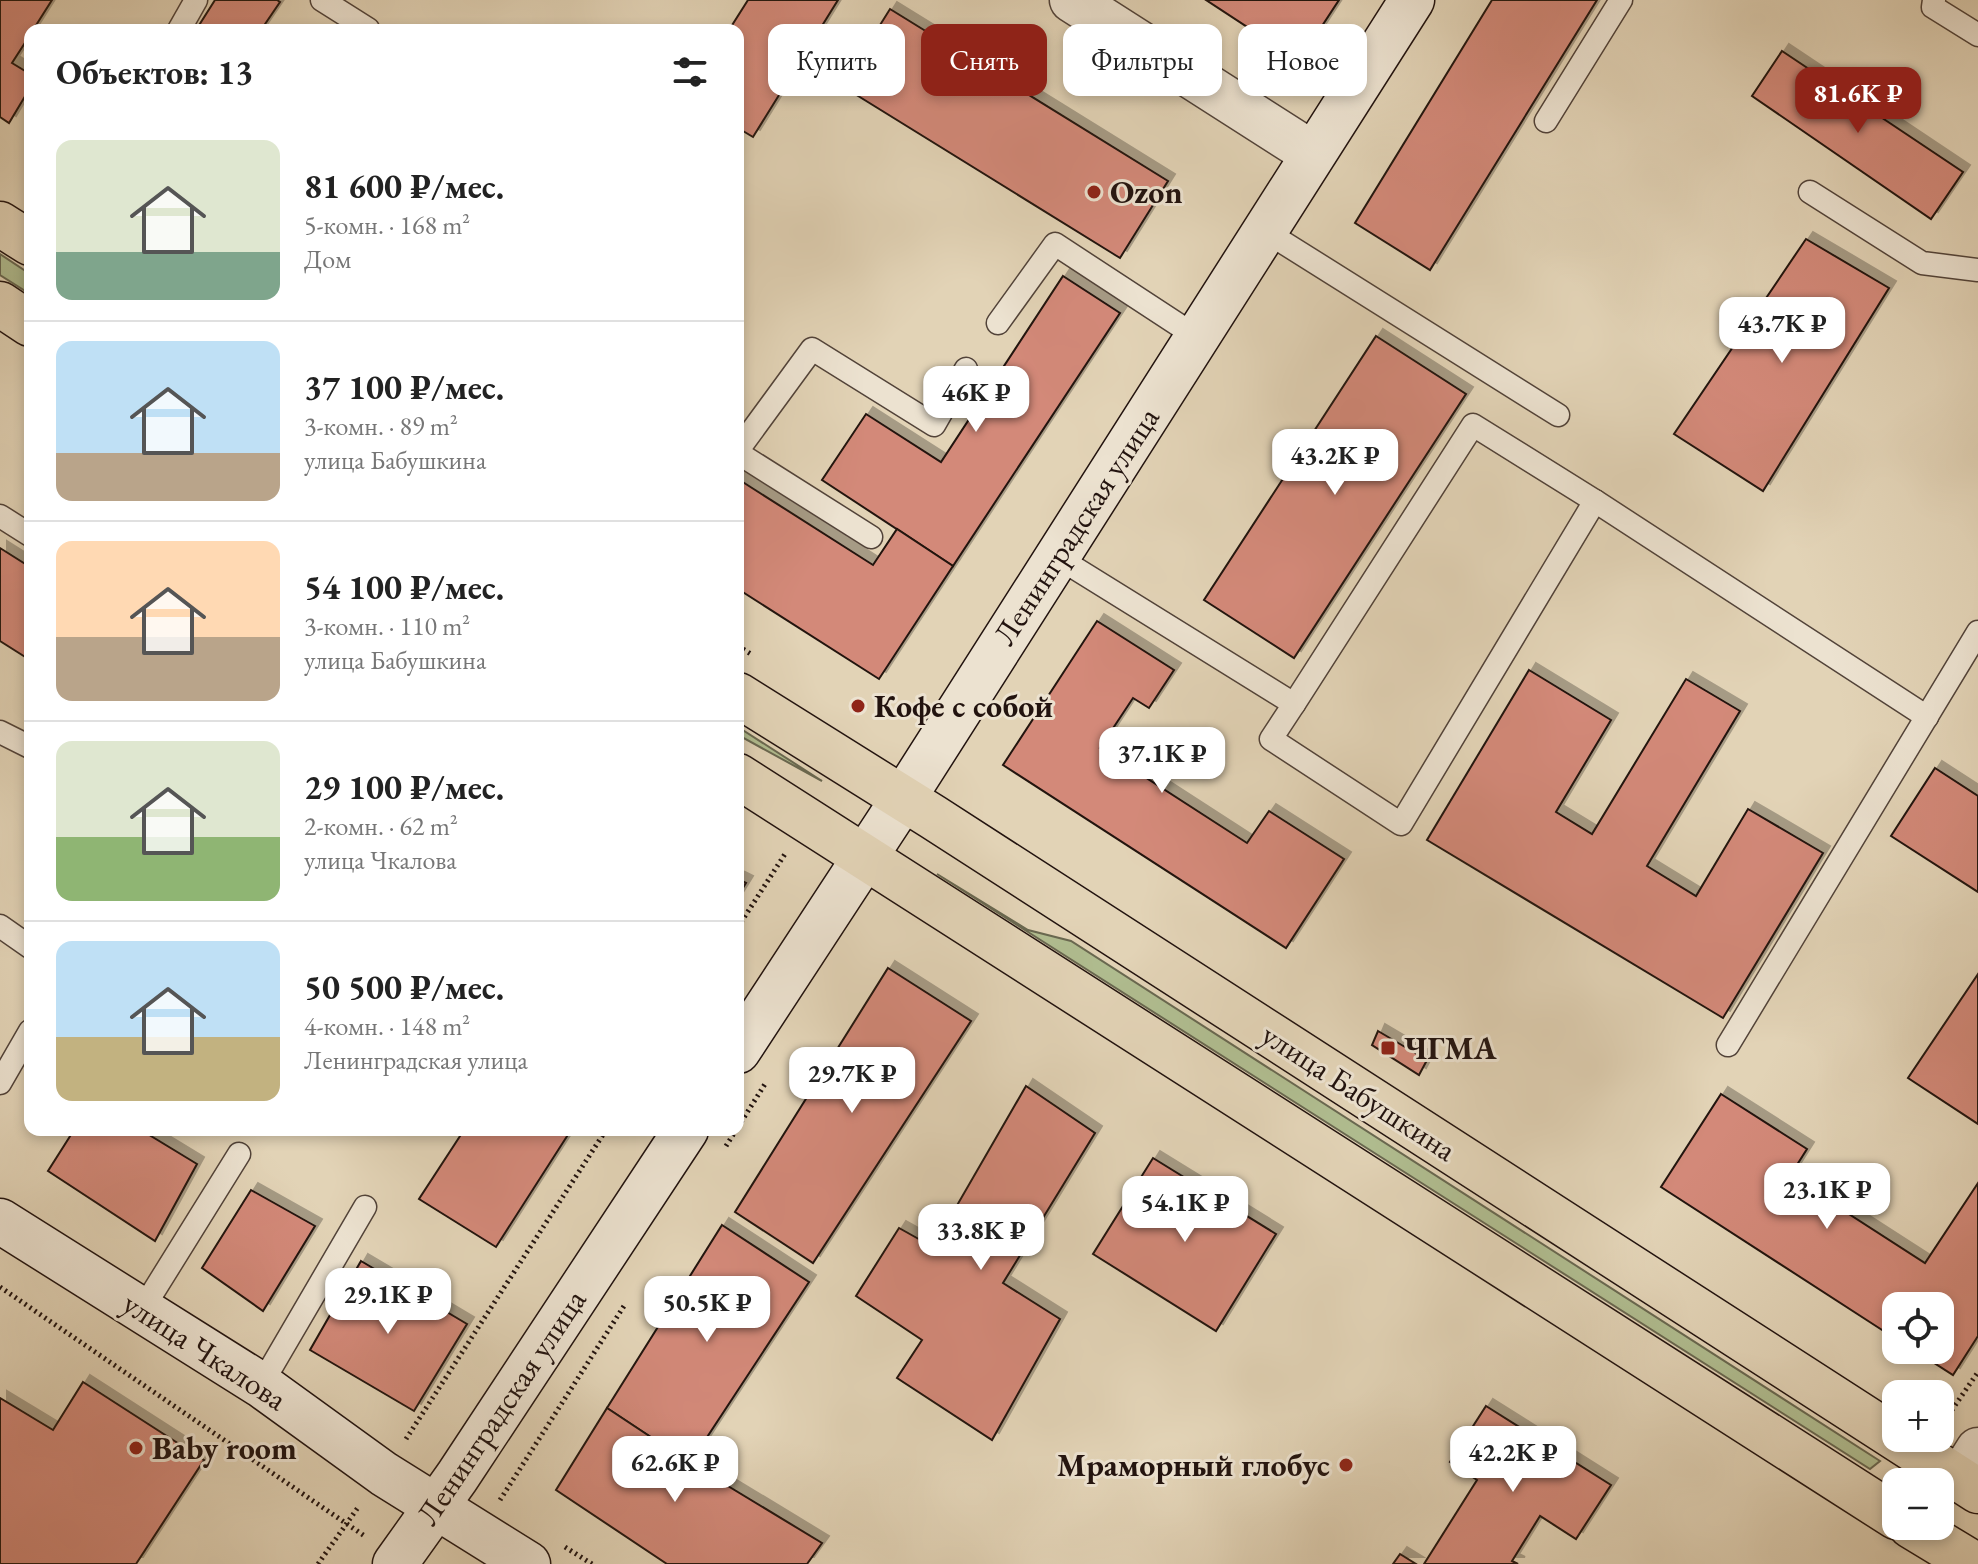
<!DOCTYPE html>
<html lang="ru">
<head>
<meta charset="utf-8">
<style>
  body { margin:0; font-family:"EB Garamond",serif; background:#f2f2f2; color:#222; height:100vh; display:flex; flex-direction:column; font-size:30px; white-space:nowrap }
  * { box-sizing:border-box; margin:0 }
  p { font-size:26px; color:#767676 }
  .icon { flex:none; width:44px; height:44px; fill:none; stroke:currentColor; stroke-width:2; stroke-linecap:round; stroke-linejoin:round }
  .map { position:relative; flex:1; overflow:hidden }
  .side { position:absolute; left:24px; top:24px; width:720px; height:1112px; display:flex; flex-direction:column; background:#fff; border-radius:16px; box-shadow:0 4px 12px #0003 }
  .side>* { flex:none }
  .banner { position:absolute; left:768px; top:24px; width:760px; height:72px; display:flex; gap:16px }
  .controls { position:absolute; left:1882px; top:1292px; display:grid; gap:16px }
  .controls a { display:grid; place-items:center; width:72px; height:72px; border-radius:16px; background:#fff; box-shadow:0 4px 12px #0003; font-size:40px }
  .price { position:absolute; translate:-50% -68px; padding:0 18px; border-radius:16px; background:#fff; color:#222; font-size:26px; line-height:52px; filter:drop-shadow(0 2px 4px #0008) }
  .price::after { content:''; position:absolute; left:50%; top:48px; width:24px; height:18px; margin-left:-12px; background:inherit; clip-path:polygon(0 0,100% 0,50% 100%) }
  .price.active { background:#8f2418; color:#fff }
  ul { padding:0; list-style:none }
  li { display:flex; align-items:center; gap:24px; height:200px; padding:0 32px }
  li+li { border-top:2px solid #e0e0e0 }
  li span { display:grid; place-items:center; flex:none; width:224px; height:160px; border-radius:16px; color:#555 }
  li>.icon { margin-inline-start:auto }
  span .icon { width:96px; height:96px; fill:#fffc; stroke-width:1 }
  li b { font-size:34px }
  h2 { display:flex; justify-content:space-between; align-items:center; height:96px; padding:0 32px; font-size:34px }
  .tag { padding:0 28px; border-radius:16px; background:#fff; box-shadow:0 4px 12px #0003; font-size:28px; line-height:72px }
  .tag.active { background:#8f2418; color:#fff }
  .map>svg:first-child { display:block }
</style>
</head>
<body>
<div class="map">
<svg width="1978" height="1564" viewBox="0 0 1978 1564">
  <defs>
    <filter id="shadow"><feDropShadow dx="7" dy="-7" stdDeviation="0" flood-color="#0004"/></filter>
  </defs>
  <rect width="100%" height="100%" fill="#e2d3b6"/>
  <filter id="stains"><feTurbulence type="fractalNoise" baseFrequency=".0025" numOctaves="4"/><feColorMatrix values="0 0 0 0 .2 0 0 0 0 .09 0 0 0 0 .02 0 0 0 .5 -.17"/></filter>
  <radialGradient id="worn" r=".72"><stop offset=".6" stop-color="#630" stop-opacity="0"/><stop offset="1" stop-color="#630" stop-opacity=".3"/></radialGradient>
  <!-- green -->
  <g fill="#b0bd90" stroke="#696850" stroke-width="2">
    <path d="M0,254L30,274V294L0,275Z"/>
    <path d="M738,727L822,781L738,735Z"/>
    <path d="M937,874L1028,930L1071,941L1880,1461L1870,1469Z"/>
  </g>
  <!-- building -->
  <g fill="#d38979" stroke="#22130f" stroke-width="2" filter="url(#shadow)">
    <path d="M0,0H52L33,30H30V35L12,63L30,74V88L9,123L0,117Z"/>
    <path d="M215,0H277L280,2L261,30H196Z"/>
    <path d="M748,0H838L753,137L738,128V30H729Z"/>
    <path d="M1206,0H1339L1299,61Z"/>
    <path d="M1492,0H1597L1430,270L1355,223Z"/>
    <path d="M890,9L1168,181L1120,258L842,86Z"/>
    <path d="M1782,51L1963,172L1931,219L1752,96Z"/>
    <path d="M1806,239L1889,288L1763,491L1674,434Z"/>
    <path d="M1063,276L1120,313L953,566L822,480L866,414L941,462Z"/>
    <path d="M1376,336L1466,394L1294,658L1204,600Z"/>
    <path d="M738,479L873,565L897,529L953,566L879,679L738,589Z"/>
    <path d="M0,548L30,567V660L0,641Z"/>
    <path d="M1097,621L1174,670L1149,708L1133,698L1100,748L1247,843L1269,811L1344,859L1286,948L1003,765Z"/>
    <path d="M1529,670L1611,720L1556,812L1592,834L1686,679L1740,711L1647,866L1696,896L1748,809L1823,853L1723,1018L1427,840Z"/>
    <path d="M1935,768L1978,796V892L1891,836Z"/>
    <path d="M738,879L746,883L738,896Z"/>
    <path d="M888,968L971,1021L813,1263L735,1212Z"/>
    <path d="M1978,974V1124L1908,1078Z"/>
    <path d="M1378,1031L1427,1060L1419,1075L1372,1045Z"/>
    <path d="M1026,1086L1095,1133L1003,1283L1060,1319L992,1440L897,1378L922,1340L856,1296L899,1228L933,1247Z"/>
    <path d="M1721,1094L1807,1149L1790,1176L1925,1263L1978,1183V1336L1953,1375L1914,1350H1940V1306H1896V1339L1661,1187Z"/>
    <path d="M74,1130H141L197,1164L155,1241L48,1171Z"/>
    <path d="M464,1130H571L496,1247L419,1199Z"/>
    <path d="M1153,1158L1276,1234L1216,1331L1093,1254Z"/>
    <path d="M251,1190L315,1226L263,1311L202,1268Z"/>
    <path d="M722,1225L809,1282L690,1463L607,1408Z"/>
    <path d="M361,1261L467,1324L414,1411L310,1350Z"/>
    <path d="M83,1382L204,1460L136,1564H0V1398L53,1430Z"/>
    <path d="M1486,1406L1611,1485L1576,1539L1540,1516L1512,1561L1518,1564H1424L1477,1480L1450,1462Z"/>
    <path d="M607,1408L690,1463L822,1543L807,1564H667L556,1490Z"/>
    <path d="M1400,1554L1416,1564H1393Z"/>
  </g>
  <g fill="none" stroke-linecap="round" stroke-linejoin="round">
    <defs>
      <g id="service">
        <path d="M322,0L368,29"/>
        <path d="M1934,0L1933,7L1978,35"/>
        <path d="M179,30L196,0"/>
        <path d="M1546,121L1621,0"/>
        <path d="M1810,192L1922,263L1978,270"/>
        <path d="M1265,231L1558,415"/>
        <path d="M998,323L1055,244L1197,337"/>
        <path d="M738,450L812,349L934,425L966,369"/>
        <path d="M738,453L871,537"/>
        <path d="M0,516L30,535"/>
        <path d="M1057,557L1294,704L1271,739L1401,824L1595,501L1927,717"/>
        <path d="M1294,704L1473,425L1595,501"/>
        <path d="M0,732L30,747"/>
        <path d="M0,926L30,947"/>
        <path d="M1728,1045L1978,632"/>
        <path d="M0,1083L30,1031"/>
        <path d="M142,1310L239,1154"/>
        <path d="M261,1385L365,1207"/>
      </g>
      <g id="minor">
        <path d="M1072,0L1313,154"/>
        <path d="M1959,1480L1978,1450"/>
      </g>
      <g id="secondary">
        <path d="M738,1051L903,799L1412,0"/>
        <path d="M0,1221L261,1385L384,1474L528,1564"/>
        <path d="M395,1564L457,1477L686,1130"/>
      </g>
      <g id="primary">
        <path d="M0,224L30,243"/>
        <path d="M0,304L30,324"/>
        <path d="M738,695L933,817L1978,1491"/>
        <path d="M738,776L1896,1517"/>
        <path d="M1911,1526L1974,1564"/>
      </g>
    </defs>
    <!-- service casing -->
    <use href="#service" stroke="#524339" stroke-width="25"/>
    <!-- minor casing -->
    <use href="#minor" stroke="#524339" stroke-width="47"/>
    <!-- secondary casing -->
    <use href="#secondary" stroke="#22130f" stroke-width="47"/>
    <!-- primary casing -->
    <use href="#primary" stroke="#22130f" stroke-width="47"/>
    <!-- path -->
    <g stroke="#22130f" stroke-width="5" stroke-dasharray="2 4" stroke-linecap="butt">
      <path d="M738,646L751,654"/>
      <path d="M738,927L785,854"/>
      <path d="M738,1127L765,1084"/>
      <path d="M726,1146L736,1130"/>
      <path d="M0,1287L366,1537"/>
      <path d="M1945,1420L1978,1372"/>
      <path d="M406,1439L606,1130"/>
      <path d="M500,1500L624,1306"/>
      <path d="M565,1547L592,1564"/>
      <path d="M318,1564L359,1506"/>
    </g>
    <!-- service -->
    <use href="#service" stroke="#ece2d0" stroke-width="22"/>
    <!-- minor -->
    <use href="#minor" stroke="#ece2d0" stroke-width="44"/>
    <!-- secondary -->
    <use href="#secondary" stroke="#ece2d0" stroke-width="44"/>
    <!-- primary -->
    <use href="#primary" stroke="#e2d3b6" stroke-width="44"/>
  </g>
  <!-- markers -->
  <g fill="#8f2418" stroke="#ece2d0" stroke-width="3">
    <circle cx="1094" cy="192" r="8"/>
    <circle cx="858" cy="706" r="8"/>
    <rect x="1380" y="1040" width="16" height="16" rx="4"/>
    <circle cx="136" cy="1448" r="8"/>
    <circle cx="1346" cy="1465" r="8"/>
  </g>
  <g text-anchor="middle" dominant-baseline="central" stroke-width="6" stroke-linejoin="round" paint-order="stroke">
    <!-- poi labels -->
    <g font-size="32" font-weight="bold" fill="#22130f" stroke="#ece2d0" text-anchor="start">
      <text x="1110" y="192">Ozon</text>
      <text x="874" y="706">Кофе с собой</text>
      <text x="1404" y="1048">ЧГМА</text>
      <text x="152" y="1448">Baby room</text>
      <text x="1330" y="1465" text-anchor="end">Мраморный глобус</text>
    </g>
    <!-- street labels -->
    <g font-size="32" fill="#22130f" stroke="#ece2d0">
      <text transform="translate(1076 526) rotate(-57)">Ленинградская улица</text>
      <text transform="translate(1359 1092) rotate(33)">улица Бабушкина</text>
      <text transform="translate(205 1351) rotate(33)">улица Чкалова</text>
      <text transform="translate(501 1407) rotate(-56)">Ленинградская улица</text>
    </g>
  </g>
  <rect width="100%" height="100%" filter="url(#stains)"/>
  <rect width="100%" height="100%" fill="url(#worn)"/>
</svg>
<div class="controls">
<a><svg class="icon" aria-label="locate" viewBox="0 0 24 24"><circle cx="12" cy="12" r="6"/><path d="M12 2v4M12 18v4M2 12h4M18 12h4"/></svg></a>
<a>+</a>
<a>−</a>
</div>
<b class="price active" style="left:1858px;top:135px">81.6K ₽</b>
<b class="price" style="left:1782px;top:365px">43.7K ₽</b>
<b class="price" style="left:976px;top:434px">46K ₽</b>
<b class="price" style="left:1335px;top:497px">43.2K ₽</b>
<b class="price" style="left:1162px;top:795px">37.1K ₽</b>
<b class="price" style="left:852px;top:1115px">29.7K ₽</b>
<b class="price" style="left:1827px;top:1231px">23.1K ₽</b>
<b class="price" style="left:1185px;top:1244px">54.1K ₽</b>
<b class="price" style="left:981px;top:1272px">33.8K ₽</b>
<b class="price" style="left:388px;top:1336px">29.1K ₽</b>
<b class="price" style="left:707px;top:1344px">50.5K ₽</b>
<b class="price" style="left:1513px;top:1494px">42.2K ₽</b>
<b class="price" style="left:675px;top:1504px">62.6K ₽</b>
<div class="banner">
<a class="tag">Купить</a>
<a class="tag active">Снять</a>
<a class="tag">Фильтры</a>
<a class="tag">Новое</a>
</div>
<section class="side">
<h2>Объектов: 13<svg class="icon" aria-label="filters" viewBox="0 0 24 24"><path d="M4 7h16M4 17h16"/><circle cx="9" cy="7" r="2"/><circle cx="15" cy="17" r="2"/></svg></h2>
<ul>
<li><span style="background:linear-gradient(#dfe7d0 70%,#7fa58c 0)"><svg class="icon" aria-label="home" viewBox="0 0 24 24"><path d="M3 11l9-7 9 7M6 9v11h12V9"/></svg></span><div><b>81 600 ₽/мес.</b><p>5-комн. · 168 m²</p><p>Дом</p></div></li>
<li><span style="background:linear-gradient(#bfe0f5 70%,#b9a48a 0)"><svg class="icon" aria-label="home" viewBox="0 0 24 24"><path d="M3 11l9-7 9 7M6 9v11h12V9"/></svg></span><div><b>37 100 ₽/мес.</b><p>3-комн. · 89 m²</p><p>улица Бабушкина</p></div></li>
<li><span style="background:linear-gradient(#ffd9b3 60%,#b9a48a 0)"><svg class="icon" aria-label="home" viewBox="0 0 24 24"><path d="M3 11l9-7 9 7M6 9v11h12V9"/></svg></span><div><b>54 100 ₽/мес.</b><p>3-комн. · 110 m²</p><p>улица Бабушкина</p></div></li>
<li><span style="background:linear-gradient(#dfe7d0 60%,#8fb573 0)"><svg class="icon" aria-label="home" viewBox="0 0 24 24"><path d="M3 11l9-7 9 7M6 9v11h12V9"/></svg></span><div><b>29 100 ₽/мес.</b><p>2-комн. · 62 m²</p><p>улица Чкалова</p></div></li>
<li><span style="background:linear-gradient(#bfe0f5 60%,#c2b280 0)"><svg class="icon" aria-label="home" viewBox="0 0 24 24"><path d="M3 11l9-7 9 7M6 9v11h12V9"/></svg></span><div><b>50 500 ₽/мес.</b><p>4-комн. · 148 m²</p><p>Ленинградская улица</p></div></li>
</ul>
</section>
</div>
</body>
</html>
